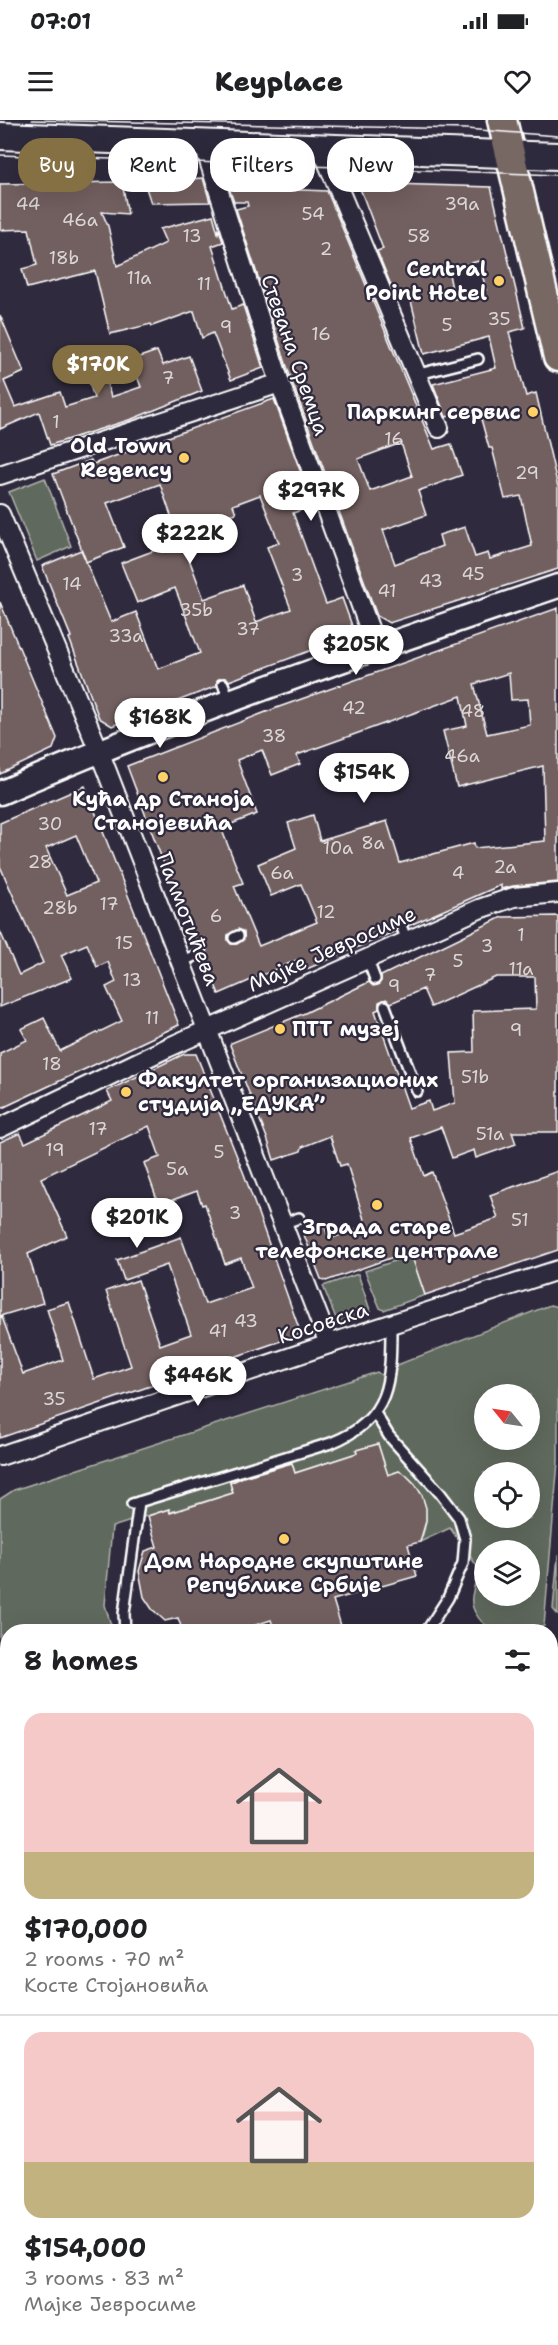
<!DOCTYPE html>
<html lang="en">
<head>
<meta charset="utf-8">
<style>
  body { margin:0; font-family:"Shantell Sans",sans-serif; background:#f2f2f2; color:#202124; height:100vh; display:flex; flex-direction:column; font-size:22px; white-space:nowrap }
  * { box-sizing:border-box; margin:0 }
  p { font-size:20px; color:#757577 }
  .icon { flex:none; width:33px; height:33px; fill:none; stroke:currentColor; stroke-width:2; stroke-linecap:round; stroke-linejoin:round }
  .map { position:relative; flex:1; overflow:hidden }
  .sheet { position:absolute; left:0px; top:1504px; width:558px; height:722px; display:flex; flex-direction:column; background:#fff; border-radius:24px 24px 0 0; box-shadow:0 6px 24px #0002 }
  .sheet>* { flex:none }
  .top-card { position:absolute; left:18px; top:18px; width:522px; height:54px; display:flex; gap:12px }
  .needle { width:39px; rotate:300deg }
  .buttons { position:absolute; left:474px; top:1264px; display:grid; gap:12px }
  .buttons a { display:grid; place-items:center; width:66px; height:66px; border-radius:50%; background:#fff; box-shadow:0 6px 24px #0002; font-size:30px }
  .price { position:absolute; translate:-50% -51px; padding:0 14px; border-radius:21px; background:#fff; color:#222; font-size:20px; line-height:39px; filter:drop-shadow(0 2px 3px #0008) }
  .price::after { content:''; position:absolute; left:50%; top:36px; width:18px; height:14px; margin-left:-9px; background:inherit; clip-path:polygon(0 0,100% 0,50% 100%) }
  .price.active { background:#847042; color:#fff }
  ul { padding:0; list-style:none }
  li { display:grid; align-content:center; gap:12px; height:318px; padding:0 24px }
  li+li { border-top:2px solid #e0e0e0 }
  li span { display:grid; place-items:center; height:186px; border-radius:18px; color:#555 }
  li>.icon { margin-inline-start:auto }
  span .icon { width:108px; height:108px; fill:#fffc; stroke-width:1 }
  li b { font-size:26px }
  h2 { display:flex; justify-content:space-between; align-items:center; height:72px; padding:0 24px; font-size:26px }
  .tag { padding:0 21px; border-radius:24px; background:#fff; box-shadow:0 6px 24px #0002; font-size:21px; line-height:54px }
  .tag.active { background:#847042; color:#fff }
  .status { display:flex; justify-content:space-between; align-items:center; height:42px; padding:0 30px; background:#fff; direction:ltr }
  .status svg { height:16px; fill:currentColor }
  header { display:flex; justify-content:space-between; align-items:center; height:78px; padding:0 24px; background:#fff; font-size:27px; font-weight:800 }
  .map>svg:first-child { display:block }
</style>
</head>
<body>
<div class="status"><b>07:01</b><svg viewBox="0 0 49 12"><path d="M0 12V9h3v3zM5 12V6h3v6zM10 12V3h3v9zM15 12V0h3v12zM26 1h20v11H26zM47 4h2v5h-2z"/></svg></div>
<header><svg class="icon" aria-label="menu" viewBox="0 0 24 24"><path d="M4 6h16M4 12h16M4 18h16"/></svg>Keyplace<svg class="icon" aria-label="heart" viewBox="0 0 24 24"><path d="M12 20l-8-8c-3-5 5-10 8-4 3-6 11-1 8 4z"/></svg></header>
<div class="map">
<svg width="558" height="2225" viewBox="0 0 558 2225">
  <rect width="100%" height="100%" fill="#2f2a3d"/>
  <filter id="ink" filterUnits="userSpaceOnUse"><feTurbulence type="fractalNoise" baseFrequency=".0167" numOctaves="2"/><feDisplacementMap in="SourceGraphic" scale="12" xChannelSelector="R" yChannelSelector="G"/><feConvolveMatrix kernelMatrix="1 2 1 2 8 2 1 2 1" color-interpolation-filters="sRGB"/></filter>
  <g filter="url(#ink)">
    <!-- green -->
    <g fill="#60695d" stroke="#b0b4ae" stroke-width="1.5" fill-rule="evenodd">
      <path d="M45,358L71,426L37,441L9,372Z"/>
      <path d="M412,1135L425,1175L384,1190L380,1188L365,1151Z"/>
      <path d="M358,1154L371,1193L341,1204L337,1201L323,1166Z"/>
      <path d="M550,1185L558,1187V1341L544,1506C521,1512 491,1520 476,1494C473,1489 471,1483 472,1477C473,1468 477,1458 479,1449L450,1408L420,1422C430,1399 427,1390 414,1370C410,1363 406,1355 399,1351L386,1355L378,1324L357,1330V1333L295,1353L291,1343L243,1356V1358L230,1363L233,1373L170,1392L169,1389L112,1407L105,1485L113,1512H8V1677L0,1678V1379L14,1370L377,1252L381,1255L395,1252L397,1245ZM484,1275H530V1320H484ZM484,1353H530V1398H484ZM484,1431H530V1476H484Z"/>
      <path d="M558,1435V1495L553,1489Z"/>
      <path d="M558,1661V2110L551,2113L550,1663Z"/>
      <path d="M236,2218L396,2219L395,2225H235Z"/>
    </g>
    <!-- water -->
    <path fill="#4e6776" stroke="#95a4ad" stroke-width="1.5" d="M304,2219L332,2221L331,2225H303Z"/>
    <!-- building -->
    <g fill="#725e5f" stroke="#fff" stroke-width="1.5" fill-rule="evenodd">
      <path d="M203,58L210,82L151,83L144,62Z"/>
      <path d="M122,62L128,94L102,92L108,106L117,146L166,123L160,109L213,95L218,113L219,109L223,122L212,126L232,189L243,185L263,248L231,260L213,213L202,218L194,191L152,206L151,204L110,214L95,151L27,168L22,149L37,145L29,109L0,110V64Z"/>
      <path d="M358,63L491,67L525,208L509,212L526,276L536,273L558,367V449L389,503L377,496L291,259L236,89L248,86L247,82H234L230,71L232,67L327,71L434,329L451,324L462,355L418,371L426,395L383,410L395,444L442,426L439,415L465,407L475,437L488,433L490,439L532,426L521,376L505,379L492,328H489L478,288L446,297L433,264L496,248L489,217L424,234L410,177L397,180L377,131L383,129ZM479,141L486,170L454,179L448,149ZM401,323L412,356L370,371L358,339Z"/>
      <path d="M0,195L24,252L4,261L15,287L60,272L65,287L94,278L87,255L103,250L111,277L141,267L131,240L157,231L163,245L189,236L202,271L132,299L50,325L39,292L0,309Z"/>
      <path d="M274,279L313,386L293,393L326,484L342,478L355,514L229,561L227,558H221L217,560V566L112,606L99,598L69,518L71,517L42,446L81,430L86,441L53,354L91,340L93,344ZM160,364L177,413L236,393L233,385L260,375L279,423L267,427L291,489L256,502L243,465L204,479L182,420L121,443L137,483L175,468L200,533L158,549L136,492L111,502L86,442L124,427L107,383Z"/>
      <path d="M0,482L57,618L53,629L0,654Z"/>
      <path d="M558,488V762L513,766L501,769V765L408,806L404,801L399,802L396,806V811L302,851L297,840L219,874L204,839L207,831L198,825L162,739L127,646L279,587ZM509,553L511,580L528,579L530,605L487,614L474,564ZM461,576L467,606L443,611L457,667L543,646L545,721L475,728L474,723L400,743L387,701L320,721L313,695L288,703L296,728L258,744L271,776L301,764L317,802L259,826L234,766L243,763L221,708L257,694L237,640L262,630L272,655L300,644L297,635ZM238,809L244,812V819L237,824H231L228,820V815Z"/>
      <path d="M85,666L179,905L0,989V933L27,920L21,909L44,898L60,931L122,901L106,867L116,862L108,842L97,847L87,824L61,835L72,858L0,887V811L19,855L43,843L0,746V703ZM76,715L96,763L67,775L46,728Z"/>
      <path d="M558,796V1012H512L516,1024L476,1038L474,1030L452,1038L441,1007L411,1018L424,1056L432,1052L454,1113L498,1098L490,1075L558,1051V1130L425,1175L410,1131L326,1161L321,1159L304,1115L325,1107L329,1119L366,1106L347,1044L340,1046L330,1016L302,1027L301,1031L274,1040L267,1018L230,925L231,923L305,893L369,862L373,866L378,865L381,861V856L502,797ZM496,857H535L536,889L473,891L474,932L451,933L455,983L432,991L429,981L409,988L375,891L379,889V882L386,879L391,883L423,869L431,887Z"/>
      <path d="M184,934H196L244,1054L301,1214L0,1318V1197H2L23,1254L63,1240L47,1189L69,1182L94,1259L131,1246L106,1171L138,1160L160,1225L191,1214L167,1145L124,1160L117,1140L181,1117L205,1184L252,1168L241,1138L225,1144L205,1084L202,1085L197,1071L159,1085L144,1043L160,1037L149,1006L41,1058L67,1116L28,1134L43,1183L0,1196V1022L20,1013L25,1023L92,991L112,981L107,971Z"/>
      <path d="M378,1324L388,1355L399,1351L405,1354L415,1364L422,1375L426,1388V1401L420,1422L408,1425L417,1456L333,1480L343,1512H275L271,1500L234,1512H183L178,1498L165,1501L152,1489L144,1477L139,1451L145,1431L157,1427L148,1396L169,1389L170,1393L233,1373L230,1363L243,1357L292,1343L295,1353L357,1333L356,1330Z"/>
    </g>
    <g fill="none" stroke-linecap="round" stroke-linejoin="round">
      <defs>
        <g id="service">
          <path d="M415,255L478,239"/>
          <path d="M223,564L230,581"/>
          <path d="M402,808L407,821"/>
          <path d="M234,818L238,816"/>
          <path d="M367,838L375,859"/>
          <path d="M181,842L201,833"/>
          <path d="M385,886L417,971"/>
          <path d="M282,1104L299,1098"/>
          <path d="M375,1293L389,1316L440,1373L459,1398L465,1419L463,1443L448,1478L426,1512"/>
          <path d="M132,1384L331,1323C391,1299 391,1261 391,1204"/>
          <path d="M125,1512L124,1494L139,1382"/>
          <path d="M227,2225L229,2218"/>
          <path d="M397,2225L398,2218"/>
        </g>
        <g id="pedestrian">
          <path d="M558,2110V2117"/>
          <path d="M550,2200L558,2130"/>
          <path d="M548,2225V2218"/>
        </g>
        <g id="minor">
          <path d="M203,22L280,263L376,527"/>
          <path d="M321,27L439,308"/>
          <path d="M0,355L280,263"/>
          <path d="M0,394L99,631L329,1224"/>
          <path d="M0,1008L167,928L479,789L514,777L558,773"/>
          <path d="M0,1336L329,1224L558,1150"/>
          <path d="M67,2225V2218"/>
        </g>
        <path id="tertiary" d="M0,673C182,594 370,530 558,466"/>
        <g id="secondary">
          <path d="M0,16L558,36"/>
          <path d="M550,1591L558,1589"/>
          <path d="M0,1723L8,1721"/>
          <path d="M0,1750H8"/>
          <path d="M0,1789L8,1785"/>
        </g>
        <g id="primary">
          <path d="M502,0L558,237"/>
          <path d="M550,1563L558,1549"/>
          <path d="M550,1637L558,1639"/>
        </g>
      </defs>
      <!-- service casing -->
      <use href="#service" stroke="#fff" stroke-width="14"/>
      <!-- pedestrian casing -->
      <use href="#pedestrian" stroke="#fff" stroke-width="18"/>
      <!-- minor casing -->
      <use href="#minor" stroke="#fff" stroke-width="22"/>
      <!-- tertiary casing -->
      <use href="#tertiary" stroke="#fff" stroke-width="27"/>
      <!-- secondary casing -->
      <use href="#secondary" stroke="#fff" stroke-width="30"/>
      <!-- primary casing -->
      <use href="#primary" stroke="#fff" stroke-width="33"/>
      <!-- service -->
      <use href="#service" stroke="#2f2a3d" stroke-width="9"/>
      <!-- pedestrian -->
      <use href="#pedestrian" stroke="#2f2a3d" stroke-width="14"/>
      <!-- minor -->
      <use href="#minor" stroke="#2f2a3d" stroke-width="18"/>
      <!-- tertiary -->
      <use href="#tertiary" stroke="#2f2a3d" stroke-width="22"/>
      <!-- secondary -->
      <use href="#secondary" stroke="#2f2a3d" stroke-width="26"/>
      <!-- primary -->
      <use href="#primary" stroke="#776864" stroke-width="28"/>
      <!-- tram -->
      <g stroke="#fff" stroke-width="1.5">
        <path d="M32,0L466,9L558,16"/>
        <path d="M0,35L558,55"/>
      </g>
    </g>
  </g>
  <!-- markers -->
  <g fill="#ffd166" stroke="#2f2a3d" stroke-width="2">
    <circle cx="499" cy="161" r="6"/>
    <circle cx="533" cy="292" r="6"/>
    <circle cx="184" cy="338" r="6"/>
    <circle cx="163" cy="657" r="6"/>
    <circle cx="280" cy="909" r="6"/>
    <circle cx="126" cy="972" r="6"/>
    <circle cx="377" cy="1085" r="6"/>
    <circle cx="284" cy="1419" r="6"/>
  </g>
  <g text-anchor="middle" dominant-baseline="central" stroke-width="4.5" stroke-linejoin="round" paint-order="stroke">
    <!-- number labels -->
    <g font-size="18" fill="#dcd7d7">
      <text x="28" y="84">44</text>
      <text x="462" y="84">39a</text>
      <text x="313" y="94">54</text>
      <text x="80" y="100">46a</text>
      <text x="192" y="116">13</text>
      <text x="419" y="116">58</text>
      <text x="326" y="129">2</text>
      <text x="64" y="138">18b</text>
      <text x="139" y="158">11a</text>
      <text x="204" y="164">11</text>
      <text x="499" y="199">35</text>
      <text x="447" y="205">5</text>
      <text x="226" y="207">9</text>
      <text x="321" y="214">16</text>
      <text x="168" y="258">7</text>
      <text x="56" y="302">1</text>
      <text x="394" y="319">16</text>
      <text x="527" y="353">29</text>
      <text x="473" y="454">45</text>
      <text x="297" y="455">3</text>
      <text x="431" y="461">43</text>
      <text x="72" y="464">14</text>
      <text x="387" y="471">41</text>
      <text x="196" y="490">35b</text>
      <text x="248" y="509">37</text>
      <text x="126" y="516">33a</text>
      <text x="354" y="588">42</text>
      <text x="473" y="591">48</text>
      <text x="274" y="616">38</text>
      <text x="462" y="636">46a</text>
      <text x="50" y="704">30</text>
      <text x="373" y="723">8a</text>
      <text x="338" y="728">10a</text>
      <text x="40" y="742">28</text>
      <text x="505" y="747">2a</text>
      <text x="282" y="753">6a</text>
      <text x="458" y="753">4</text>
      <text x="109" y="784">17</text>
      <text x="60" y="788">28b</text>
      <text x="326" y="792">12</text>
      <text x="216" y="796">6</text>
      <text x="521" y="815">1</text>
      <text x="124" y="823">15</text>
      <text x="487" y="826">3</text>
      <text x="458" y="841">5</text>
      <text x="521" y="849">11a</text>
      <text x="430" y="855">7</text>
      <text x="132" y="860">13</text>
      <text x="394" y="866">9</text>
      <text x="152" y="898">11</text>
      <text x="516" y="910">9</text>
      <text x="52" y="944">18</text>
      <text x="475" y="957">51b</text>
      <text x="98" y="1009">17</text>
      <text x="490" y="1014">51a</text>
      <text x="55" y="1030">19</text>
      <text x="219" y="1032">5</text>
      <text x="177" y="1049">5a</text>
      <text x="235" y="1093">3</text>
      <text x="520" y="1100">51</text>
      <text x="246" y="1201">43</text>
      <text x="218" y="1211">41</text>
      <text x="54" y="1279">35</text>
    </g>
    <!-- poi labels -->
    <g font-size="21" font-weight="bold" fill="#fff" stroke="#2f2a3d" text-anchor="end">
      <text x="487" y="149">Central<tspan x="487" dy="24">Point Hotel</tspan></text>
      <text x="521" y="292">Паркинг сервис</text>
      <text x="172" y="326">Old Town<tspan x="172" dy="24">Regency</tspan></text>
      <text x="163" y="679" text-anchor="middle">Кућа др Станоја<tspan x="163" dy="24">Станојевића</tspan></text>
      <text x="292" y="909" text-anchor="start">ПТТ музеј</text>
      <text x="138" y="960" text-anchor="start">Факултет организационих<tspan x="138" dy="24">студија „ЕДУКА”</tspan></text>
      <text x="377" y="1107" text-anchor="middle">Зграда старе<tspan x="377" dy="24">телефонске централе</tspan></text>
      <text x="284" y="1441" text-anchor="middle">Дом Народне скупштине<tspan x="284" dy="24">Републике Србије</tspan></text>
    </g>
    <!-- street labels -->
    <g font-size="21" fill="#fff" stroke="#2f2a3d">
      <text transform="translate(295 235) rotate(71)">Стевана Сремца</text>
      <text transform="translate(188 799) rotate(69)">Палмотићева</text>
      <text transform="translate(332 829) rotate(-24)">Мајке Јевросиме</text>
      <text transform="translate(323 1203) rotate(-18)">Косовска</text>
    </g>
  </g>
</svg>
<div class="buttons">
<a><svg class="needle" viewBox="-14 -14 28 28"><path d="M0-13l5 13h-10z" fill="#e53935"/><path d="M0 13l5-13h-10z" fill="#757577"/></svg></a>
<a><svg class="icon" aria-label="locate" viewBox="0 0 24 24"><circle cx="12" cy="12" r="6"/><path d="M12 2v4M12 18v4M2 12h4M18 12h4"/></svg></a>
<a><svg class="icon" aria-label="layers" viewBox="0 0 24 24"><path d="M12 4l9 5-9 5-9-5zM3 14l9 5 9-5"/></svg></a>
</div>
<b class="price active" style="left:98px;top:276px">$170K</b>
<b class="price" style="left:311px;top:402px">$297K</b>
<b class="price" style="left:190px;top:445px">$222K</b>
<b class="price" style="left:356px;top:556px">$205K</b>
<b class="price" style="left:160px;top:629px">$168K</b>
<b class="price" style="left:364px;top:684px">$154K</b>
<b class="price" style="left:137px;top:1129px">$201K</b>
<b class="price" style="left:198px;top:1287px">$446K</b>
<div class="top-card">
<a class="tag active">Buy</a>
<a class="tag">Rent</a>
<a class="tag">Filters</a>
<a class="tag">New</a>
</div>
<section class="sheet">
<h2>8 homes<svg class="icon" aria-label="filters" viewBox="0 0 24 24"><path d="M4 7h16M4 17h16"/><circle cx="9" cy="7" r="2"/><circle cx="15" cy="17" r="2"/></svg></h2>
<ul>
<li><span style="background:linear-gradient(#f6c9c9 75%,#c2b280 0)"><svg class="icon" aria-label="home" viewBox="0 0 24 24"><path d="M3 11l9-7 9 7M6 9v11h12V9"/></svg></span><div><b>$170,000</b><p>2 rooms · 70 m²</p><p>Косте Стојановића</p></div></li>
<li><span style="background:linear-gradient(#f6c9c9 70%,#c2b280 0)"><svg class="icon" aria-label="home" viewBox="0 0 24 24"><path d="M3 11l9-7 9 7M6 9v11h12V9"/></svg></span><div><b>$154,000</b><p>3 rooms · 83 m²</p><p>Мајке Јевросиме</p></div></li>
</ul>
</section>
</div>
</body>
</html>
